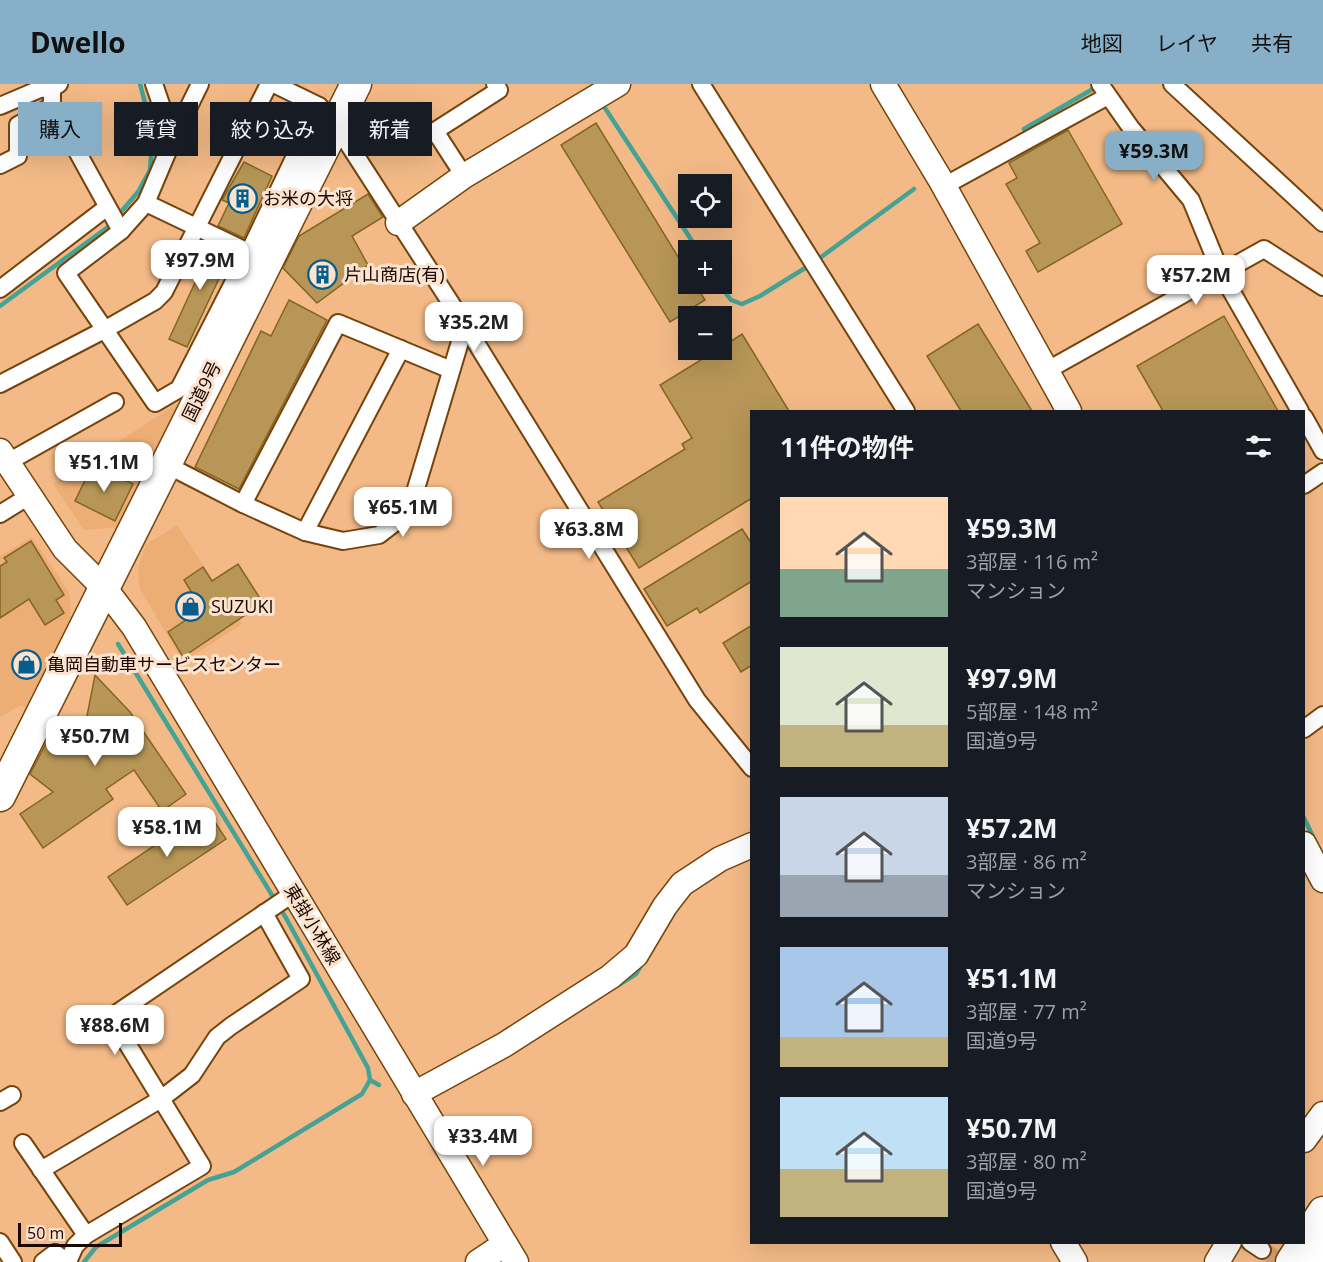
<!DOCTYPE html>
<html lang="ja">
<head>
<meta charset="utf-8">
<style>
  body { margin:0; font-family:"Open Sans","Noto Sans JP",sans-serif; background:#20242c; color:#f1f3f6; height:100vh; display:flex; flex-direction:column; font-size:22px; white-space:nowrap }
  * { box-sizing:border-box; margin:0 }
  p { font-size:20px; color:#9ea1a6 }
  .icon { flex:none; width:33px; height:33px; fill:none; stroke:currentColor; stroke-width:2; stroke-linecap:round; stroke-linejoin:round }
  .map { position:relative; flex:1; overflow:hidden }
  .side { position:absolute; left:750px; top:326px; width:555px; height:834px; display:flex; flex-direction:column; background:#171b24; border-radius:0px; box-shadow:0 6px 24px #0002 }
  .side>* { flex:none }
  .top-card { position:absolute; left:18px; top:18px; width:570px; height:54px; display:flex; gap:12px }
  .buttons { position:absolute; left:678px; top:90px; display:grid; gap:12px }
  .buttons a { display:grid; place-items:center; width:54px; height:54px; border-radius:0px; background:#171b24; box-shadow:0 6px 24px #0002; font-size:30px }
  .scale { position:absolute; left:18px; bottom:15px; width:104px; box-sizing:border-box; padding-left:6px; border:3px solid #1b0800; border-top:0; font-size:16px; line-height:21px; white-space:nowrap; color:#1b0800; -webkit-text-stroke:4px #fbe3cf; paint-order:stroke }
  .price { position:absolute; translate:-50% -51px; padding:0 14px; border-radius:12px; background:#fff; color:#222; font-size:20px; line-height:39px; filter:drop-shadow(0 2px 3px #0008) }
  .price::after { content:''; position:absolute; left:50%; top:36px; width:18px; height:14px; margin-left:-9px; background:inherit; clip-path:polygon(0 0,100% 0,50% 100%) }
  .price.selected { background:#87b0c8; color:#111 }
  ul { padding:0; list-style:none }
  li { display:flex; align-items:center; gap:18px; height:150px; padding:0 30px }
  li span { display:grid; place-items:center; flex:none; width:168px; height:120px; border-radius:0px; color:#555 }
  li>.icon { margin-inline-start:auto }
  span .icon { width:72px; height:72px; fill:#fffc; stroke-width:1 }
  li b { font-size:26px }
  h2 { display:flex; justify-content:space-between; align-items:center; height:72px; padding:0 30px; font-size:26px }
  .tag { padding:0 21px; border-radius:0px; background:#171b24; box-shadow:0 6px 24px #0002; font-size:21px; line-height:54px }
  .tag.selected { background:#87b0c8; color:#111 }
  header { display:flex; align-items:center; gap:36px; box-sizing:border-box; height:84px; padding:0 30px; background:#87b0c8; color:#111 }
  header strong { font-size:28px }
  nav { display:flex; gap:33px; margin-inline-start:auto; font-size:21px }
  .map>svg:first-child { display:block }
</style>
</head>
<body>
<header>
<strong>Dwello</strong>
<nav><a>地図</a><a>レイヤ</a><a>共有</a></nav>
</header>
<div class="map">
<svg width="1323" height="1178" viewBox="0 0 1323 1178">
  <rect width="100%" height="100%" fill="#f3ba87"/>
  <!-- built -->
  <g fill="#edae76">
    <path d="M178,319L185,322L123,443L84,446L53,400Z"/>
    <path d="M177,441L242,540L183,578L140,505L138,486L145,461Z"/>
    <path d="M32,453L70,510L71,539L30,627L21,621L0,633V472Z"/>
  </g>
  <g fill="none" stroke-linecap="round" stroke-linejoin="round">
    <!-- stream -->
    <g stroke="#45a294" stroke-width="4.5">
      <path d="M601,18L698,166"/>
      <path d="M1024,45L1098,2"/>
      <path d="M817,176L914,105"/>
      <path d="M719,200L731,216L742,220L760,212L810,181"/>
      <path d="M0,222L108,143L138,108L150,86L153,49L140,0"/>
      <path d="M1304,734L1315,757"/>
      <path d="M617,902L636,890L642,880"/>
      <path d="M370,996L379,1001"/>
      <path d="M84,1178L96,1163L208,1096L234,1088L362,1010L370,996L368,984L286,834L118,560"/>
    </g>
  </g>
  <!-- building -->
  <g fill="#b79657" stroke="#856521" stroke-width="1.5">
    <path d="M275,19L300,32L281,67L257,54Z"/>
    <path d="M596,39L688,189V200H695L705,216L670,238L561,61Z"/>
    <path d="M1068,46L1122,140L1038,188L1026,167L1040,159L1006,100L1017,94L1009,79Z"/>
    <path d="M244,78L272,92L244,154L218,142L229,119L222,116Z"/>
    <path d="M368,110L383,133L352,152L368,181L317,219L283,184L299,152Z"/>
    <path d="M201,157L230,171L187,263L169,255L199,190L188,184Z"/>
    <path d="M289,216L327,236L239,405L195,383L261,247L271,252Z"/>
    <path d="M1224,232L1278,327H1163L1137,282Z"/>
    <path d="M978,240L1032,327H961L927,272Z"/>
    <path d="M742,250L789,327H752V414L639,484L598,418L685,365L682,360L692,354L660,301L717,266H722V263Z"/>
    <path d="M93,380L133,400L115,437L75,417Z"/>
    <path d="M742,445L752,460V497L700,529L697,524L667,542L644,505Z"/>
    <path d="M31,457L64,511L56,516L64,529L45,541L29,515L0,534V482L7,478L4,474Z"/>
    <path d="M238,480L263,519L183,573L168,548L202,525L184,496L203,483L212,497Z"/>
    <path d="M752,541V581L741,588L723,559Z"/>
    <path d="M95,591L130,628L186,710L162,727L134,686L106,705L113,715L43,764L20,730L53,708L30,690L51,650L59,652L87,632Z"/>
    <path d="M207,726L226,755L127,821L108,793Z"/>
  </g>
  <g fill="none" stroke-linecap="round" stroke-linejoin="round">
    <!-- street-tunnel -->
    <path stroke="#d39f73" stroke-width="16" stroke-dasharray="16 8" stroke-linecap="butt" d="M1262,1166L1283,1178"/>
    <defs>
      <g id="street">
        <path d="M154,0L173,55"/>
        <path d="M200,0L173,55L146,119L121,147L66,189L155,319L179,305L249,168L319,22"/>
        <path d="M274,0L319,22L336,41L465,241L697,616L752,684"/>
        <path d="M701,0L906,327"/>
        <path d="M1100,0L1131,44L1191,116L1221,189L1264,165L1323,203"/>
        <path d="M1172,0L1323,139"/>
        <path d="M0,22L40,5L52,4"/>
        <path d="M52,22L121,147"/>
        <path d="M0,81L18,72V41L52,22V4L59,0"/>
        <path d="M464,92L435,47L499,6L495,0"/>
        <path d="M944,102L1108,12"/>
        <path d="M146,119L259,173"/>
        <path d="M0,205L106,124"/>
        <path d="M1046,287L1221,189L1300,327"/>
        <path d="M0,300L106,245L155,217L164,208L269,0"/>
        <path d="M1304,333L1323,367"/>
        <path d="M8,378L115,318"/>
        <path d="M167,381L243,420L305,448L343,457L379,451L409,428L465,241"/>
        <path d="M1304,401L1323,388"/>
        <path d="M243,420L338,239L451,286"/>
        <path d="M0,430L29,412"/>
        <path d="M305,448L401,265"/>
        <path d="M1304,645L1323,631"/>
        <path d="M0,1018L12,1011"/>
        <path d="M23,1059L86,1151"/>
        <path d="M41,1086L161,1015L192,991L217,953L231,942L301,895L264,829"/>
        <path d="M0,1158L13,1178"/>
        <path d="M1250,1158L1262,1166"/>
        <path d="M43,1178L55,1169L68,1178L75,1162L86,1151L202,1082L111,933L294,809"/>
      </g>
      <g id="secondary">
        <path d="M883,0L940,95L1069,327"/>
        <path d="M398,139L464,92L618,0"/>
        <path d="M0,367L65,465L106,506L134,543L516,1178"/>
        <path d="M1304,760L1323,796"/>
        <path d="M414,1010L504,961L610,893L636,871L665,822L682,800L720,775L752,761"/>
        <path d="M1304,1056L1323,1030"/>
        <path d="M1063,1158L1075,1178"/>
        <path d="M478,1178L505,1160"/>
        <path d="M1217,1178L1229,1158"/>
      </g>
      <g id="highway">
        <path d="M0,712C120,476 237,237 356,0"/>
        <path d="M1291,1178L1323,1128"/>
        <path d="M1316,1178L1323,1167"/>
      </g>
    </defs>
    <!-- street casing -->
    <use href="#street" stroke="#75440c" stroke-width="20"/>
    <!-- secondary casing -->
    <use href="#secondary" stroke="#75440c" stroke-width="27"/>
    <!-- highway casing -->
    <use href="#highway" stroke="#75440c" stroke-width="33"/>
    <!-- street -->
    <use href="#street" stroke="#fff" stroke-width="16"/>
    <!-- secondary -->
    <use href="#secondary" stroke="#fff" stroke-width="24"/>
    <!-- highway -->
    <use href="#highway" stroke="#fff" stroke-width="30"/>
  </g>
  <!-- icons -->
  <defs>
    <symbol id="building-ring" viewBox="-11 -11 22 22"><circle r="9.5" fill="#fbe3cf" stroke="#065d8f" stroke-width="1.5"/><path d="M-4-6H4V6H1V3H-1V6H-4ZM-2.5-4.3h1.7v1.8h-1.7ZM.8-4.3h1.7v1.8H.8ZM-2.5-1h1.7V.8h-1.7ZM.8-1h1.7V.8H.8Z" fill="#065d8f"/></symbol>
    <symbol id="shop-ring" viewBox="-11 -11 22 22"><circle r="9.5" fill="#fbe3cf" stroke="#065d8f" stroke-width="1.5"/><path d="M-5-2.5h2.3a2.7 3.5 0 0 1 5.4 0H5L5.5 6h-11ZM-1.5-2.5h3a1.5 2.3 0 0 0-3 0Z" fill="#065d8f"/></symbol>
  </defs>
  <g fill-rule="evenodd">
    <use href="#building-ring" x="226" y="98" width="33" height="33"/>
    <use href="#building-ring" x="306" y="174" width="33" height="33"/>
    <use href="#shop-ring" x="174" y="506" width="33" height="33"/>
    <use href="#shop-ring" x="10" y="564" width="33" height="33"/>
  </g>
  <g text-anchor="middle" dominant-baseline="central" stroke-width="6" stroke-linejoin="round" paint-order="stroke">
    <!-- poi labels -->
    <g font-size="18" fill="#1b0800" stroke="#fbe3cf" text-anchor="start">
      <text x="263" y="114">お米の大将</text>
      <text x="344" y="190">片山商店(有)</text>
      <text x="211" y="522">SUZUKI</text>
      <text x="47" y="580">亀岡自動車サービスセンター</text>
    </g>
    <!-- street labels -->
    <g font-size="18" fill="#1b0800" stroke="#fbe3cf">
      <text transform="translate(201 307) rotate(-64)">国道9号</text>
      <text transform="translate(313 840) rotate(59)">東掛小林線</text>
    </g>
  </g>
</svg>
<div class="buttons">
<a><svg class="icon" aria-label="locate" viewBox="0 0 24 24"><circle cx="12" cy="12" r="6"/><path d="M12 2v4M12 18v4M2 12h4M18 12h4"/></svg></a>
<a>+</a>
<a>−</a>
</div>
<div class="scale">50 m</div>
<b class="price selected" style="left:1154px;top:98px">¥59.3M</b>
<b class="price" style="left:200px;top:207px">¥97.9M</b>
<b class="price" style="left:1196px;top:222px">¥57.2M</b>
<b class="price" style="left:474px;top:269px">¥35.2M</b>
<b class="price" style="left:104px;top:409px">¥51.1M</b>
<b class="price" style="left:403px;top:454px">¥65.1M</b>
<b class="price" style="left:589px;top:476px">¥63.8M</b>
<b class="price" style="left:95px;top:683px">¥50.7M</b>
<b class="price" style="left:167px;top:774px">¥58.1M</b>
<b class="price" style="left:115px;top:972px">¥88.6M</b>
<b class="price" style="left:483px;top:1083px">¥33.4M</b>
<div class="top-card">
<a class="tag selected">購入</a>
<a class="tag">賃貸</a>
<a class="tag">絞り込み</a>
<a class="tag">新着</a>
</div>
<section class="side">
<h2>11件の物件<svg class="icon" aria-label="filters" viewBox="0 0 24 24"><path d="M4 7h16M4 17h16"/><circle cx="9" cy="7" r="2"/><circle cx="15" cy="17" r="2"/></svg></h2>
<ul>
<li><span style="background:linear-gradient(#ffd9b3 60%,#7fa58c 0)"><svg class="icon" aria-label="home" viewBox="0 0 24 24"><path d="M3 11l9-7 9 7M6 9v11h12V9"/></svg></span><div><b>¥59.3M</b><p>3部屋 · 116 m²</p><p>マンション</p></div></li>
<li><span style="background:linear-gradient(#dfe7d0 65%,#c2b280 0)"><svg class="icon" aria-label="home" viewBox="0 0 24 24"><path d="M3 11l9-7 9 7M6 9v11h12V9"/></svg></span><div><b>¥97.9M</b><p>5部屋 · 148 m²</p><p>国道9号</p></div></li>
<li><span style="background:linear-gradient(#c9d6e8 65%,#9aa5b1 0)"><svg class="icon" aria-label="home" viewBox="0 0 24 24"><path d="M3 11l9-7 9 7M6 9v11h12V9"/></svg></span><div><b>¥57.2M</b><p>3部屋 · 86 m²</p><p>マンション</p></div></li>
<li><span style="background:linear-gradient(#a9c7e8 75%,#c2b280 0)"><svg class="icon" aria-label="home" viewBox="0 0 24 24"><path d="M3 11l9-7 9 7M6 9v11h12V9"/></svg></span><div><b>¥51.1M</b><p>3部屋 · 77 m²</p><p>国道9号</p></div></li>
<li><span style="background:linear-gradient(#bfe0f5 60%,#c2b280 0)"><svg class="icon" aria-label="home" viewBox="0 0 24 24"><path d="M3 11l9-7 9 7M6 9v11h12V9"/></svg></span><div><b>¥50.7M</b><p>3部屋 · 80 m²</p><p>国道9号</p></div></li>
</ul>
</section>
</div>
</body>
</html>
